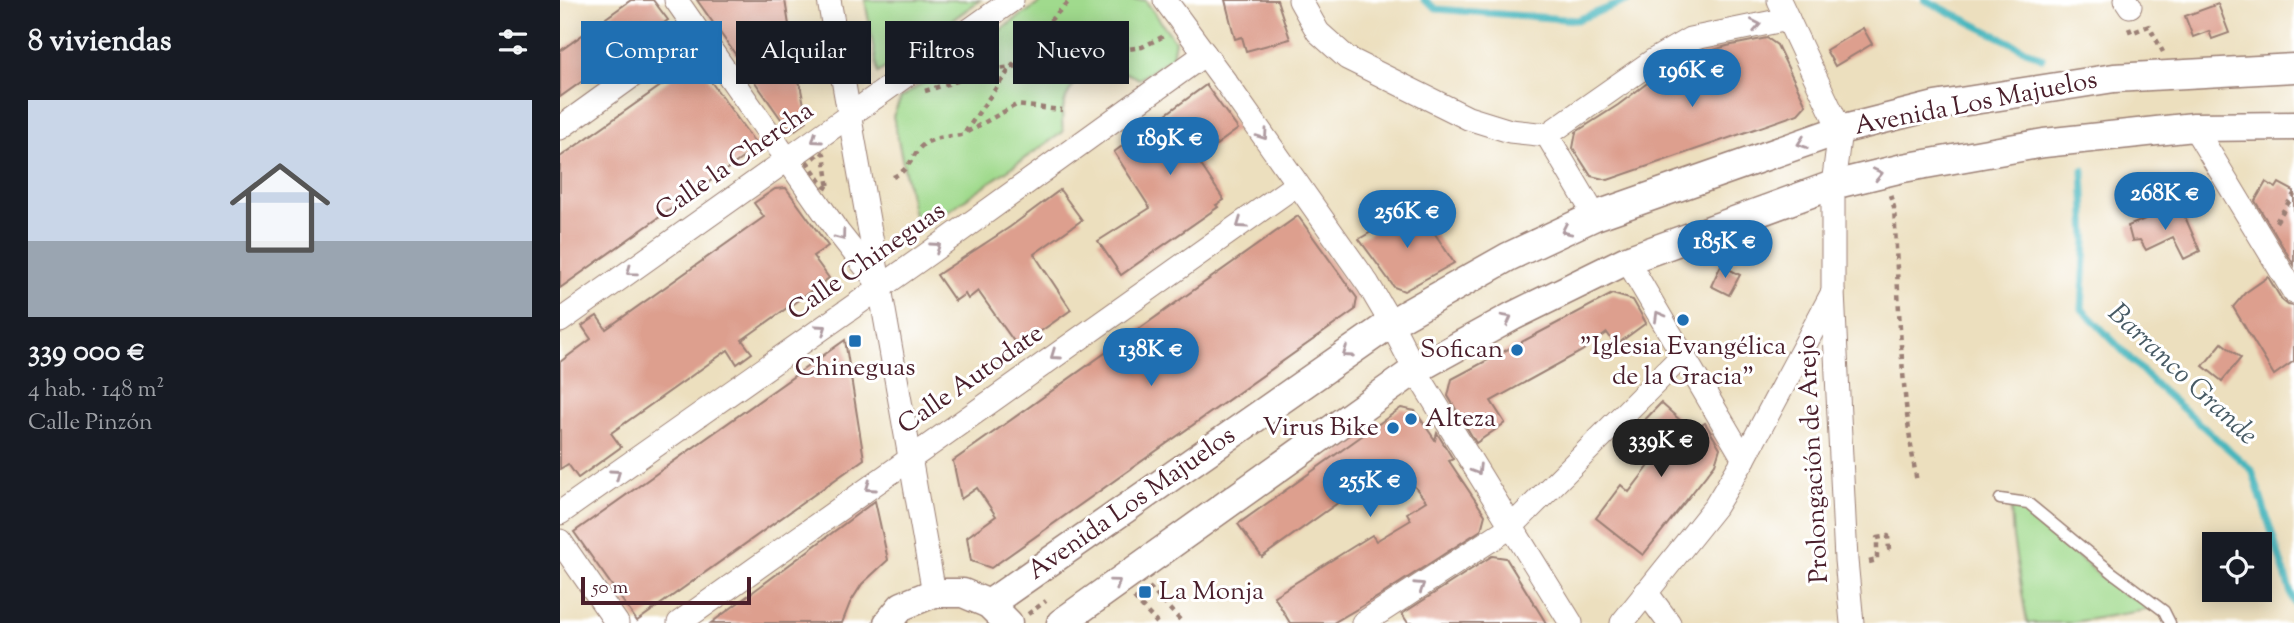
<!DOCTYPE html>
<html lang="es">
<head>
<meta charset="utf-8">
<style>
  body { margin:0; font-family:"Sorts Mill Goudy",serif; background:#20242c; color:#f1f3f6; height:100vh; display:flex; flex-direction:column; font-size:26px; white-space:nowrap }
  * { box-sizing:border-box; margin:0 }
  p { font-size:23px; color:#9ea1a6 }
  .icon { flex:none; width:38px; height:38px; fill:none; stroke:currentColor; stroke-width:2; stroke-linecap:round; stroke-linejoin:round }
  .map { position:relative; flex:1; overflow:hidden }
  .sheet { display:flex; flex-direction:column; background:#171b24; width:560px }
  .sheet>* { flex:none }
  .hud { position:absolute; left:21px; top:21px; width:665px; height:63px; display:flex; gap:14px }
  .buttons { position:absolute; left:1642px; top:532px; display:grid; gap:14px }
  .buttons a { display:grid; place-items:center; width:70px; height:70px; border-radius:0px; background:#171b24; box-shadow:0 4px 18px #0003; font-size:35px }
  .scale { position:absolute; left:21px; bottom:18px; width:170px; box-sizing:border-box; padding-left:7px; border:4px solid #4a1f2b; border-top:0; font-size:19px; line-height:24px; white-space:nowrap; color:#4a1f2b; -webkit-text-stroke:5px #fff; paint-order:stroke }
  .price { position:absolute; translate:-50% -60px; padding:0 16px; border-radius:24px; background:#1f6fb2; color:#fff; font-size:23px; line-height:46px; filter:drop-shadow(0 2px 4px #0008) }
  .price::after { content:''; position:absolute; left:50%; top:42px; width:21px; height:16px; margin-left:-10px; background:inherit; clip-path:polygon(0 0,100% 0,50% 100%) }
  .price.active { background:#222; color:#fff }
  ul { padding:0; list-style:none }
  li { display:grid; align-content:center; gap:14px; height:371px; padding:0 28px }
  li+li { border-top:2px solid #363941 }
  li span { display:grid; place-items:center; height:217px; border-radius:0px; color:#555 }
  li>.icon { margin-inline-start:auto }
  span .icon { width:126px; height:126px; fill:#fffc; stroke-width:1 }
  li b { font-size:30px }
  h2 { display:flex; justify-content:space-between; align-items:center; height:84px; padding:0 28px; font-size:30px }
  .chip { padding:0 24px; border-radius:0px; background:#171b24; box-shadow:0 4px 18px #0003; font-size:24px; line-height:63px }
  .chip.active { background:#1f6fb2; color:#fff }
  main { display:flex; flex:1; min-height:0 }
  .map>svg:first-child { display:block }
</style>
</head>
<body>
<main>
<section class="sheet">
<h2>8 viviendas<svg class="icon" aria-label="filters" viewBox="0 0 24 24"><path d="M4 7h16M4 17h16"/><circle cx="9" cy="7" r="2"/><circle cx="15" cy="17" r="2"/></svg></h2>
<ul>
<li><span style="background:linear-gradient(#c9d6e8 65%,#9aa5b1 0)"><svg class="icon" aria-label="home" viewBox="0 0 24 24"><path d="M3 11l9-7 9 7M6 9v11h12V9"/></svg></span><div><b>339 000 €</b><p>4 hab. · 148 m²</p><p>Calle Pinzón</p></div></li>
</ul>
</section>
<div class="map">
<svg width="1734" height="623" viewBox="0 0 1734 623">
  <rect width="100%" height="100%" fill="#fff"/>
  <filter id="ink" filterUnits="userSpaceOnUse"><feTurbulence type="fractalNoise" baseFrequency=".0143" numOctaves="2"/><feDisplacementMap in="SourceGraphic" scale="14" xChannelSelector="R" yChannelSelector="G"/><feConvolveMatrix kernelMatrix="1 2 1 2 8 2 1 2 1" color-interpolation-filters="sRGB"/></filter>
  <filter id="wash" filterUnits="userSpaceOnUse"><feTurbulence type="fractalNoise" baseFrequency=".00686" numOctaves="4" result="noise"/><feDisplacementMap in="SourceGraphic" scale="28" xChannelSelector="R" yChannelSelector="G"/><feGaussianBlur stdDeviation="1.57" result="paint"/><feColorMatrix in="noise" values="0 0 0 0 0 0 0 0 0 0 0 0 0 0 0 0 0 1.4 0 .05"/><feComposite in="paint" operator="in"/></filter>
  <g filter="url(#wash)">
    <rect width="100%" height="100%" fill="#ecdfbe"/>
    <!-- green -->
    <g fill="#a0da8d" stroke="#757c5c" stroke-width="2">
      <path d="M305,0H420L318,73Z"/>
      <path d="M484,0H585L615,41L612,57L579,79C535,54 496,82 503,132L369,224L355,220L333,116L341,98Z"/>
      <path d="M1457,507L1464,510L1545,580L1564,594L1585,603L1593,609L1508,623H1467L1453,538L1451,509Z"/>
    </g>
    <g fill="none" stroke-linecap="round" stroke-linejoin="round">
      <!-- stream -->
      <g stroke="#46b6bd" stroke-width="7">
        <path d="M864,0L876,9L1017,20L1069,0"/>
        <path d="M1365,0L1482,58"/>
        <path d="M1523,170L1526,239L1522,309L1598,387L1692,470L1734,603"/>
      </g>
    </g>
    <g id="blocks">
      <!-- building -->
      <g fill="#dd9f8e">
        <path d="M71,0H93L108,20L0,97V51Z"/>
        <path d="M137,0H225L229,25L202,31L240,84L247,121L231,133Z"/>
        <path d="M665,0H717L730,39L686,51L682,37L675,39Z"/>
        <path d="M1658,4L1669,33L1652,39L1649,31L1633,37L1625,16Z"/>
        <path d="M1303,28L1312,44L1275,66L1266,50Z"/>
        <path d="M1207,38L1217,45L1246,105L1238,114L1048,180L1031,176L1013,148L1016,132L1058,105L1102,72L1123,59L1167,46Z"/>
        <path d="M136,61L198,147L0,288V157Z"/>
        <path d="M646,85L678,129L637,159L664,200L656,205L658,207L561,275L538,241L590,208L554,152Z"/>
        <path d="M1706,182L1716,188L1719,183L1734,191V265L1695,201Z"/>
        <path d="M226,188L268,246L253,256L269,278L182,340L192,353L177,364L168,350L51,433L61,447L18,478L8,464L0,469V362L31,339L22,326L37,316L46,329L204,217L194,203L215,189Z"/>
        <path d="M500,190L522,220L474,254L511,310L458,347L418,291L408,299L405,294L395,301L377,275L450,227Z"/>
        <path d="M857,206L894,263L844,291L834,287L799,239Z"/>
        <path d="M1622,210L1640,251L1624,259L1613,237L1586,250L1580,240L1572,241L1568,226L1602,212L1603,217Z"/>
        <path d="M738,216L797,298L795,310L431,568L411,561L407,537L436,516L417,488L401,499L393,461Z"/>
        <path d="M1161,265L1180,275L1169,295L1151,286Z"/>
        <path d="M1708,277L1722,300L1728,305L1734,306V361L1714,375L1673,307L1685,293Z"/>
        <path d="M1052,294L1073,300L1086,323L1056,345L1047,333L1022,351L931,401L945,423L916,443L888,396L892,379Z"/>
        <path d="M285,340L304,459L77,621L14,532Z"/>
        <path d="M1662,343L1681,358L1662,381L1643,366Z"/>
        <path d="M1101,403L1132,431L1145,423L1160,448L1155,464L1083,555L1036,518L1061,485L1069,492L1098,454L1077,428Z"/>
        <path d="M841,408L855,411L875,440L877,433L893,459L889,461L925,515L921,530L821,595L773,623H730L714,596L812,535L816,541L851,520L847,513L866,501L835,462L702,557L678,524Z"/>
        <path d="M315,501L328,560L302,584L290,603L282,623H151Z"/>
        <path d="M932,556L946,558L986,623H848L842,614Z"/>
      </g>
    </g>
  </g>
  <g filter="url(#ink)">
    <use href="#blocks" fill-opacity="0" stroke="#9b7f74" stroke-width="2"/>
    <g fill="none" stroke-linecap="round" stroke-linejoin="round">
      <defs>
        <path id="service" d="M1440,499L1468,503L1553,573L1604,611L1610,623"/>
        <g id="minor">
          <path d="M116,0L278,232L319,284"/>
          <path d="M269,0L374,593"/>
          <path d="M605,0L667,84L808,284L831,323L855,370L1011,623"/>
          <path d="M740,0L758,32L787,58L908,118L950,131L987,135L1094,60L1130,39L1228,19"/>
          <path d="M1566,0L1570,6"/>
          <path d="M1634,127L1734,292"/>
          <path d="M0,128L136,30"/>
          <path d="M987,135L1035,216"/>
          <path d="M1067,260L1184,459"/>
          <path d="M1273,292L1286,560L1292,623"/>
          <path d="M0,321L452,0"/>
          <path d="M0,513L372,251L645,54"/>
          <path d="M0,541L57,623"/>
          <path d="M1086,592L1109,623"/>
          <path d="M119,623L737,184"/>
          <path d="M803,623L952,526L1122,356"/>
          <path d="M1062,623L1155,507L1184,459L1273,292V185L1280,130L1219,0"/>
        </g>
        <g id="tertiary">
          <path d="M429,604L831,323L948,257L1035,216L1280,130L1375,106L1554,78L1734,68"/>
          <path d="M328,623L342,606L374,593H403L429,604L448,623"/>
          <path d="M501,623L855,370L953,316L1067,260L1273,185L1343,168L1484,143L1634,127L1734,126"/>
        </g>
      </defs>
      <!-- service casing -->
      <use href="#service" stroke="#9b7f74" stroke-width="13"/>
      <!-- minor casing -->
      <use href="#minor" stroke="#9b7f74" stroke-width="25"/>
      <!-- tertiary casing -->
      <use href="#tertiary" stroke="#9b7f74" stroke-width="31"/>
      <!-- path -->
      <g stroke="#9b7f74" stroke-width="4.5" stroke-dasharray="5 5" stroke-linecap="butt">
        <path d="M1569,28L1571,33L1589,26L1603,52"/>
        <path d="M365,91L432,70L582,47L604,36"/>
        <path d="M407,132L456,105L502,110"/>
        <path d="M261,152L264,154L269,189L264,186L248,163Z"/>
        <path d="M333,177C353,168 351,154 364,144C375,137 391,136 403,135C436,88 469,38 511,0"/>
        <path d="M1330,195L1334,207C1339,299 1340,391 1357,482"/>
        <path d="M1716,222L1734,194"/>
        <path d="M1309,562L1317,560V538L1328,536L1329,549H1333"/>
        <path d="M589,587L623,623"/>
        <path d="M574,598L597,623"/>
        <path d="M468,614L486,601"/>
      </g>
      <!-- service -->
      <use href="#service" stroke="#fff" stroke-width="10"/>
      <!-- minor -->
      <use href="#minor" stroke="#fff" stroke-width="23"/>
      <!-- tertiary -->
      <use href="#tertiary" stroke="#fff" stroke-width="28"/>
    </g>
    <!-- one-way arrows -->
    <defs><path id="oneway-chevron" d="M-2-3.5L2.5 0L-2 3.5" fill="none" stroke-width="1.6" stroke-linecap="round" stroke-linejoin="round" transform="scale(1.75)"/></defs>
    <g stroke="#ae9aa0">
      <use href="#oneway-chevron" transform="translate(1196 25) rotate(-11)"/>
      <use href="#oneway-chevron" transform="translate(703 135) rotate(55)"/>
      <use href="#oneway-chevron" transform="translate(256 139) rotate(145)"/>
      <use href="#oneway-chevron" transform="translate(1242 143) rotate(161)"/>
      <use href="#oneway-chevron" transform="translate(1318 174) rotate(-13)"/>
      <use href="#oneway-chevron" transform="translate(681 224) rotate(145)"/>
      <use href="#oneway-chevron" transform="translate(1006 230) rotate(155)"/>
      <use href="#oneway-chevron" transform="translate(281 236) rotate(53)"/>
      <use href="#oneway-chevron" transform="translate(376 247) rotate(-35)"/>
      <use href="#oneway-chevron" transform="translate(71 271) rotate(144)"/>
      <use href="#oneway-chevron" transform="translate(1099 316) rotate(-120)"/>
      <use href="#oneway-chevron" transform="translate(947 319) rotate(-28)"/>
      <use href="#oneway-chevron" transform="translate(262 329) rotate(-35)"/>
      <use href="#oneway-chevron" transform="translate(787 353) rotate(145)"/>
      <use href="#oneway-chevron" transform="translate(495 355) rotate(145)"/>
      <use href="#oneway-chevron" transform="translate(917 470) rotate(58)"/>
      <use href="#oneway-chevron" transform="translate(56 474) rotate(-35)"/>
      <use href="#oneway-chevron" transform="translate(310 487) rotate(145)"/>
      <use href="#oneway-chevron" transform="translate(556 583) rotate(-36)"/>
      <use href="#oneway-chevron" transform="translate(860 586) rotate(-33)"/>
    </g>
  </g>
  <!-- markers -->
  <g fill="#1f6fb2" stroke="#fff" stroke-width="2.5">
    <circle cx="1123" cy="320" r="7"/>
    <rect x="288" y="334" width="14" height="14" rx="3.5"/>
    <circle cx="957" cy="350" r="7"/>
    <circle cx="851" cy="419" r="7"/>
    <circle cx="833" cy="428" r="7"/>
    <rect x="578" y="585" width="14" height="14" rx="3.5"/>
  </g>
  <g text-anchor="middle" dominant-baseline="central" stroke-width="6" stroke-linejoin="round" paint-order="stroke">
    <!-- street labels -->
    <g font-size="26" fill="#4a1f2b" stroke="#fff">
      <text transform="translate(1416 104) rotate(-11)">Avenida Los Majuelos</text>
      <text transform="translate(175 162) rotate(-35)">Calle la Chercha</text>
      <text transform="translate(307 262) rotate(-35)">Calle Chineguas</text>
      <text transform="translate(411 380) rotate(-35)">Calle Autodate</text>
      <text transform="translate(1254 459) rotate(-93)">Prolongación de Arejo</text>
      <text transform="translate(572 504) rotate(-35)">Avenida Los Majuelos</text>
    </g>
    <!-- poi labels -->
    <g font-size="26" fill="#4a1f2b" stroke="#fff">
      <text x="1123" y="347">"Iglesia Evangélica<tspan x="1123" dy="30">de la Gracia"</tspan></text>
      <text x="943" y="350" text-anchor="end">Sofican</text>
      <text x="295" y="368">Chineguas</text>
      <text x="865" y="419" text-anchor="start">Alteza</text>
      <text x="819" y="428" text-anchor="end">Virus Bike</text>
      <text x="599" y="592" text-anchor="start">La Monja</text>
    </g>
    <!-- water labels -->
    <g font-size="28" font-style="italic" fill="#485b65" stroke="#fff">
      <text transform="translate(1622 375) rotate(43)">Barranco Grande</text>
    </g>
  </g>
</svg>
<div class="buttons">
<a><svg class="icon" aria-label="locate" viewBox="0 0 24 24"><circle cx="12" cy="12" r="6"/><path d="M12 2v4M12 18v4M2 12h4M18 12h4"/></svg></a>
</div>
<div class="scale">50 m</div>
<b class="price" style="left:1132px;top:109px">196K €</b>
<b class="price" style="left:610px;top:177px">189K €</b>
<b class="price" style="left:1605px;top:232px">268K €</b>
<b class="price" style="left:847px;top:250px">256K €</b>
<b class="price" style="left:1165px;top:280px">185K €</b>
<b class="price" style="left:591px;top:388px">138K €</b>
<b class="price active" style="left:1101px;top:479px">339K €</b>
<b class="price" style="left:810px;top:519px">255K €</b>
<div class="hud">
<a class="chip active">Comprar</a>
<a class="chip">Alquilar</a>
<a class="chip">Filtros</a>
<a class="chip">Nuevo</a>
</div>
</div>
</main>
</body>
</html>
